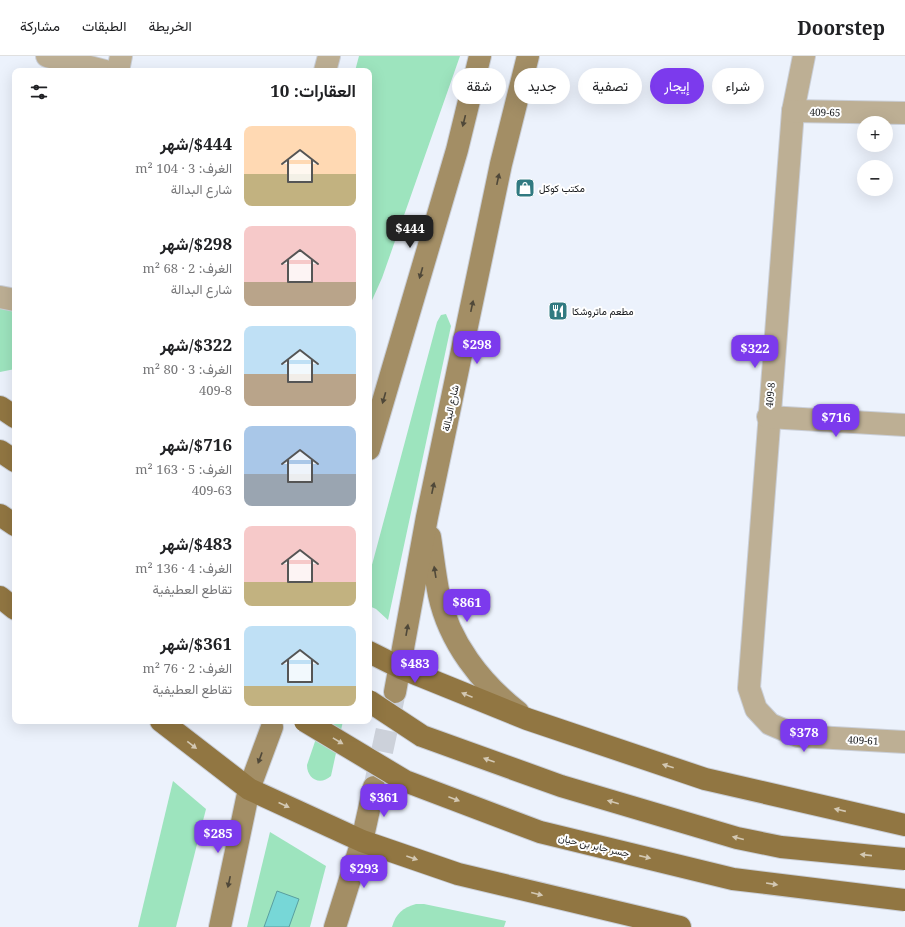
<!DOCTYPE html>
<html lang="ar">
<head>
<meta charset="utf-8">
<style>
  body { margin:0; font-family:"Noto Serif",Vazirmatn,serif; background:#f2f2f2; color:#202124; direction:rtl; height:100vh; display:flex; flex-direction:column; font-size:15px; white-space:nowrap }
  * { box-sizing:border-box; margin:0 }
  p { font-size:13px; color:#757577 }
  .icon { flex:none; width:22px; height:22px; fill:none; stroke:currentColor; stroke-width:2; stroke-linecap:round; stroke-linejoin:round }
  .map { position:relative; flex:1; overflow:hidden; direction:ltr }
  .drawer { position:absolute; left:12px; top:12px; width:360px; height:656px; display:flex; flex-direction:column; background:#fff; border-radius:8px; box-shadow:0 4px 16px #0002; direction:rtl }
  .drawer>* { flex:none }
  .hud { position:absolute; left:384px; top:12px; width:380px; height:36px; direction:rtl; display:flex; gap:8px }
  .tools { position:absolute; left:857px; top:60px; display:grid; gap:8px }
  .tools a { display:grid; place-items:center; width:36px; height:36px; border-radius:50%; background:#fff; box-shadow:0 4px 16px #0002; font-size:20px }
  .price { position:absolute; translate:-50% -34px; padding:0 9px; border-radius:8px; background:#7c3aed; color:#fff; font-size:13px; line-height:26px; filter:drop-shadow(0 1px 2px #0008) }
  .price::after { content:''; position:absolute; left:50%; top:24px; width:12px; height:9px; margin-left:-6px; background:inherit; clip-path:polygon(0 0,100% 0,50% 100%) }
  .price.current { background:#222; color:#fff }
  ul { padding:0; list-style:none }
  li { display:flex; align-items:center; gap:12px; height:100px; padding:0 16px }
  li span { display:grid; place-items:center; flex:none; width:112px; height:80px; border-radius:8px; color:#555 }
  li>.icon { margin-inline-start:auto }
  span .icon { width:48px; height:48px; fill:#fffc; stroke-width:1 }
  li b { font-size:17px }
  h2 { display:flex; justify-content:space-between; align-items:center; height:48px; padding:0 16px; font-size:17px }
  .pill { padding:0 14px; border-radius:18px; background:#fff; box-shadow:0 4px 16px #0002; font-size:14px; line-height:36px }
  .pill.current { background:#7c3aed; color:#fff }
  header { display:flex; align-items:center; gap:24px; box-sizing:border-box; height:56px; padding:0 20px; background:#fff; border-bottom:1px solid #e0e0e0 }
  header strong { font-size:19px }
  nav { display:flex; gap:22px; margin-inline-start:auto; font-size:14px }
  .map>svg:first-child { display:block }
</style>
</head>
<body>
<header>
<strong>Doorstep</strong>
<nav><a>الخريطة</a><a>الطبقات</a><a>مشاركة</a></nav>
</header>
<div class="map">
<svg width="905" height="871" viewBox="0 0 905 871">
  <rect width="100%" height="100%" fill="#ecf2fc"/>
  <!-- green -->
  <g fill="#9de4be">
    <path d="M359,0H460L382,222L369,251V15H355Z"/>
    <path d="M0,252L15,256V313L0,316Z"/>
    <path d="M446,258L451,270L388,564L376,553L369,550V520L437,266L441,259Z"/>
    <path d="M322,665H343L331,720C320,730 307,723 307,709Z"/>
    <path d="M173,725L206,753L176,871H138Z"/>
    <path d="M270,776L326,810L310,871H247Z"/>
    <path d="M416,848H424L506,865L504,871H392C396,857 403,852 416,848Z"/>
  </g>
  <!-- water -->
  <path fill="#77d7d7" stroke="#5a9e9f" d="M277,835L299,843L289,871H264Z"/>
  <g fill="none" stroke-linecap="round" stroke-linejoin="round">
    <!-- secondary-tunnel -->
    <path stroke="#ccd1da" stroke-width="22" stroke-dasharray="22 11" stroke-linecap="butt" d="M375,728L395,636"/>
    <defs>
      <g id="minor">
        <path d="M47,0L105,15"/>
        <path d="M804,0L793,55L749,632L756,653L770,668L798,680L905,686"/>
        <path d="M118,15L121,0"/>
        <path d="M325,15L329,0"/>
        <path d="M793,55L905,57"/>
        <path d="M0,241L15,244"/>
        <path d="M768,361L905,369"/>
      </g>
      <g id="secondary">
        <path d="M369,393L457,94L480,0"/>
        <path d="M430,481C433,500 435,520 439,539C449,586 481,627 518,656"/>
        <path d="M395,636L427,461L501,108L528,0"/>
        <path d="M220,871L249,733L272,671"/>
        <path d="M335,871L362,785L374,731"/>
      </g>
      <g id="primary">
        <path d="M0,351L15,361"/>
        <path d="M0,395L15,405"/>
        <path d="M0,459L15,469"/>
        <path d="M0,541L15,553"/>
        <path d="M369,596L401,612L527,663L705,723L905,769"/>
        <path d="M161,665L249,733L362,785L458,818L680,871"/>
      </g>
    </defs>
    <!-- minor casing -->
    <use href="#minor" stroke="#cacfd8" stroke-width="24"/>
    <!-- secondary casing -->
    <use href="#secondary" stroke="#cacfd8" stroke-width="24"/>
    <!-- primary casing -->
    <use href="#primary" stroke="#cacfd8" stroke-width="24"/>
    <!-- minor -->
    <use href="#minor" stroke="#bdaf94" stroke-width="22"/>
    <!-- secondary -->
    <use href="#secondary" stroke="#a38e65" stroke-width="22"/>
    <!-- primary -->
    <use href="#primary" stroke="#917642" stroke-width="22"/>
    <defs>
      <g id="primary-bridge">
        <path d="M369,645L422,680L561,730L737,782L781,791L905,803"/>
        <path d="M305,665L405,725L540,776L733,823L905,844"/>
      </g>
    </defs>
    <!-- primary-bridge casing -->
    <use href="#primary-bridge" stroke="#cacfd8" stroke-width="24" stroke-linecap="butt"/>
    <!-- primary-bridge -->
    <use href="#primary-bridge" stroke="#917642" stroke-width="22"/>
  </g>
  <!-- one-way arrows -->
  <defs><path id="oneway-solid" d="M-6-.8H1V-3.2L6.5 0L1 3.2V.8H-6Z"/></defs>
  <g fill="#4f4839">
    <use href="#oneway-solid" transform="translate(464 65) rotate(104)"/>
    <use href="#oneway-solid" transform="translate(498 123) rotate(-78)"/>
    <use href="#oneway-solid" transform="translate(421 217) rotate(106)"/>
    <use href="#oneway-solid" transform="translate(472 250) rotate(-78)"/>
    <use href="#oneway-solid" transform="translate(384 342) rotate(106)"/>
    <use href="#oneway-solid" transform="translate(433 432) rotate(-78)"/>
    <use href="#oneway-solid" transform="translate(435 516) rotate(-99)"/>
    <use href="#oneway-solid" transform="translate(407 574) rotate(-80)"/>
    <use href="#oneway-solid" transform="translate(260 702) rotate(110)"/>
    <use href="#oneway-solid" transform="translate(229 826) rotate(102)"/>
  </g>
  <g fill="#d3c8b3">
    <use href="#oneway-solid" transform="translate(467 639) rotate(-158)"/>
    <use href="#oneway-solid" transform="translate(338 685) rotate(31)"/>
    <use href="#oneway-solid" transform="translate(192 689) rotate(38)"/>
    <use href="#oneway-solid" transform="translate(489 704) rotate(-160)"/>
    <use href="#oneway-solid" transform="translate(668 710) rotate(-162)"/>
    <use href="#oneway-solid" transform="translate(454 743) rotate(21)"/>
    <use href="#oneway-solid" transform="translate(613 746) rotate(-164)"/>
    <use href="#oneway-solid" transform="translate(284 749) rotate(25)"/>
    <use href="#oneway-solid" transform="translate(840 754) rotate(-167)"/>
    <use href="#oneway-solid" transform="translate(738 782) rotate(-166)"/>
    <use href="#oneway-solid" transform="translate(866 799) rotate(-174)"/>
    <use href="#oneway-solid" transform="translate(645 801) rotate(13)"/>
    <use href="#oneway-solid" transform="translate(412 802) rotate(19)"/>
    <use href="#oneway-solid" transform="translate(772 828) rotate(9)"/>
    <use href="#oneway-solid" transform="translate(537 838) rotate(14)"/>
  </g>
  <!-- icons -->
  <defs>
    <symbol id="shop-square" viewBox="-11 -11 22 22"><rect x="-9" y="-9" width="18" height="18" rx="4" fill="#317a81" stroke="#fff"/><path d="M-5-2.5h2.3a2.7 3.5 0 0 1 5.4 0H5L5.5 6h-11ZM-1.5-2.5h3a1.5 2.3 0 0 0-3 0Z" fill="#fff"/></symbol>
    <symbol id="restaurant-square" viewBox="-11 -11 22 22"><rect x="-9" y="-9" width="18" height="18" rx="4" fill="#317a81" stroke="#fff"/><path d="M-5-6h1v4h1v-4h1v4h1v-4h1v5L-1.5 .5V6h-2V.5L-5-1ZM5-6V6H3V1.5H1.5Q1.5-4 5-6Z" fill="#fff"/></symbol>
  </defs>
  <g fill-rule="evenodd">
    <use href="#shop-square" x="514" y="121" width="22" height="22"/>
    <use href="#restaurant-square" x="547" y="244" width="22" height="22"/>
  </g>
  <g text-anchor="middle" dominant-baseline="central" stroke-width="4" stroke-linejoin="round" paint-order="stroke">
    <!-- street labels -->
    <g font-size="10" fill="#17191c" stroke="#fff">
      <text transform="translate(825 56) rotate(1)">409-65</text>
      <text transform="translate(770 339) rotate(-85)">409-8</text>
      <text transform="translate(450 352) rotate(-78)">شارع البدالة</text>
      <text transform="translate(863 684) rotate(3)">409-61</text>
      <text transform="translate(594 789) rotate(13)">جسر جابر بن حيان</text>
    </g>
    <!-- poi labels -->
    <g font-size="10" fill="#17191c" stroke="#fff" text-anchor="start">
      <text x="539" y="132">مكتب كوكل</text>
      <text x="572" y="255">مطعم ماتروشكا</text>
    </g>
  </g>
</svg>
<div class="tools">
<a>+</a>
<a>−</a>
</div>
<b class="price current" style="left:410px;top:193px">$444</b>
<b class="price" style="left:477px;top:309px">$298</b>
<b class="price" style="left:755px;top:313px">$322</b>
<b class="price" style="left:836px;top:382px">$716</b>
<b class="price" style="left:467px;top:567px">$861</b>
<b class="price" style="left:415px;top:628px">$483</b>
<b class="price" style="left:804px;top:697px">$378</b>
<b class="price" style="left:384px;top:762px">$361</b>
<b class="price" style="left:218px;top:798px">$285</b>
<b class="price" style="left:364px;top:833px">$293</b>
<div class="hud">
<a class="pill">شراء</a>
<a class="pill current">إيجار</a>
<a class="pill">تصفية</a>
<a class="pill">جديد</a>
<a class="pill">شقة</a>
</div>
<section class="drawer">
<h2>العقارات: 10<svg class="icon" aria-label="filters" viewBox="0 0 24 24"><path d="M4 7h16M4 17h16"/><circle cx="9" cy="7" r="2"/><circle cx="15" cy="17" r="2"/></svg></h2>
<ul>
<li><span style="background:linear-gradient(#ffd9b3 60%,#c2b280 0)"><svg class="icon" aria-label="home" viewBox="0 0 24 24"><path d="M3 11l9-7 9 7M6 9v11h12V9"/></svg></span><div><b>$444/شهر</b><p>الغرف: 3 · 104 m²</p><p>شارع البدالة</p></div></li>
<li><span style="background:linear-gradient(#f6c9c9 70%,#b9a48a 0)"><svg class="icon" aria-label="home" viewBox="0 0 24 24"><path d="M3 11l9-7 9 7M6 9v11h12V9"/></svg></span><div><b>$298/شهر</b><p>الغرف: 2 · 68 m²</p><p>شارع البدالة</p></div></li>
<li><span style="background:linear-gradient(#bfe0f5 60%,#b9a48a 0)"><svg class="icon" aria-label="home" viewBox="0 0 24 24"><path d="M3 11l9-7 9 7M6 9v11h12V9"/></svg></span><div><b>$322/شهر</b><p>الغرف: 3 · 80 m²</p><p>409-8</p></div></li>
<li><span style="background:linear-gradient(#a9c7e8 60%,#9aa5b1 0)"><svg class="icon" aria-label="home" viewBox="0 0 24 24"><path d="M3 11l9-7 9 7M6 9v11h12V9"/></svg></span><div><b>$716/شهر</b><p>الغرف: 5 · 163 m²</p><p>409-63</p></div></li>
<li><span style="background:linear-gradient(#f6c9c9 70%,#c2b280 0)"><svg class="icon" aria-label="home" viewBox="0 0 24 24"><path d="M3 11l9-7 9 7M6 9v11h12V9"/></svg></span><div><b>$483/شهر</b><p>الغرف: 4 · 136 m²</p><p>تقاطع العطيفية</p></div></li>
<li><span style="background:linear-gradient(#bfe0f5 75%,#c2b280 0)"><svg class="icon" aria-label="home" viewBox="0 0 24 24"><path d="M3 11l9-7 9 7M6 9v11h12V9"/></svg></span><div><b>$361/شهر</b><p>الغرف: 2 · 76 m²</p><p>تقاطع العطيفية</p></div></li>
</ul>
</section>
</div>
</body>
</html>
